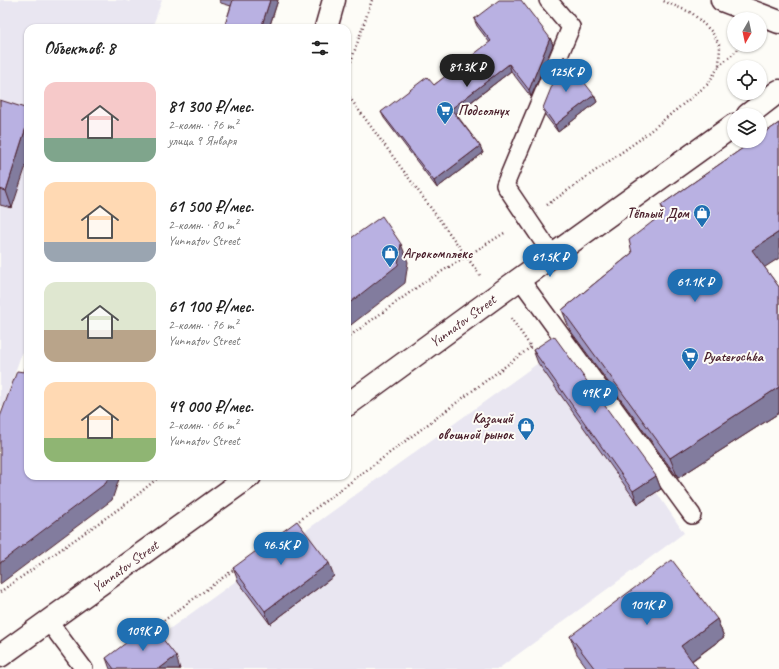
<!DOCTYPE html>
<html lang="ru">
<head>
<meta charset="utf-8">
<style>
  body { margin:0; font-family:Caveat,sans-serif; background:#f2f2f2; color:#222; height:100vh; display:flex; flex-direction:column; font-size:15px; white-space:nowrap }
  * { box-sizing:border-box; margin:0 }
  p { font-size:13px; color:#767676 }
  .icon { flex:none; width:22px; height:22px; fill:none; stroke:currentColor; stroke-width:2; stroke-linecap:round; stroke-linejoin:round }
  .map { position:relative; flex:1; overflow:hidden }
  .side { position:absolute; left:24px; top:24px; width:327px; height:456px; display:flex; flex-direction:column; background:#fff; border-radius:12px; box-shadow:0 1px 3px #0004 }
  .side>* { flex:none }
  .needle { width:26px; rotate:189deg }
  .buttons { position:absolute; left:727px; top:12px; display:grid; gap:8px }
  .buttons a { display:grid; place-items:center; width:40px; height:40px; border-radius:50%; background:#fff; box-shadow:0 1px 3px #0004; font-size:20px }
  .price { position:absolute; translate:-50% -34px; padding:0 9px; border-radius:14px; background:#1f6fb2; color:#fff; font-size:13px; line-height:26px; filter:drop-shadow(0 1px 2px #0008) }
  .price::after { content:''; position:absolute; left:50%; top:24px; width:12px; height:9px; margin-left:-6px; background:inherit; clip-path:polygon(0 0,100% 0,50% 100%) }
  .price.current { background:#222; color:#fff }
  ul { padding:0; list-style:none }
  li { display:flex; align-items:center; gap:12px; height:100px; padding:0 20px }
  li span { display:grid; place-items:center; flex:none; width:112px; height:80px; border-radius:12px; color:#555 }
  li>.icon { margin-inline-start:auto }
  span .icon { width:48px; height:48px; fill:#fffc; stroke-width:1 }
  li b { font-size:17px }
  h2 { display:flex; justify-content:space-between; align-items:center; height:48px; padding:0 20px; font-size:17px }
  .map>svg:first-child { display:block }
</style>
</head>
<body>
<div class="map">
<svg width="779" height="669" viewBox="0 0 779 669">
  <rect width="100%" height="100%" fill="#fdfcf7"/>
  <filter id="ink" filterUnits="userSpaceOnUse"><feTurbulence type="fractalNoise" baseFrequency=".025" numOctaves="2"/><feDisplacementMap in="SourceGraphic" scale="8" xChannelSelector="R" yChannelSelector="G"/><feConvolveMatrix kernelMatrix="1 2 1 2 8 2 1 2 1" color-interpolation-filters="sRGB"/></filter>
  <g filter="url(#ink)">
    <!-- built -->
    <g fill="#e9e6f1">
      <path d="M0,0H125L129,2L130,0H162L152,28H28V335L3,407L0,406Z"/>
      <path d="M559,348L684,533L498,669H114Z"/>
    </g>
    <g fill="none" stroke-linecap="round" stroke-linejoin="round">
      <defs>
        <g id="service">
          <path d="M548,0L571,27L505,185L553,256"/>
          <path d="M520,279L692,515"/>
          <path d="M49,622L84,669"/>
        </g>
        <path id="minor" d="M326,28L334,0"/>
        <g id="tertiary">
          <path d="M722,0L779,22"/>
          <path d="M748,115L779,91"/>
          <path id="s1" d="M347,405L510,286L734,125"/>
          <path id="s2" d="M0,656L250,476"/>
        </g>
      </defs>
      <!-- service casing -->
      <use href="#service" stroke="#4a1f2b" stroke-width="20"/>
      <!-- minor casing -->
      <use href="#minor" stroke="#4a1f2b" stroke-width="25"/>
      <!-- tertiary casing -->
      <use href="#tertiary" stroke="#4a1f2b" stroke-width="25"/>
      <!-- path -->
      <g stroke="#4a1f2b" stroke-width="2.5" stroke-dasharray="1 3" stroke-linecap="butt">
        <path d="M719,66L743,45"/>
        <path d="M347,73L372,0"/>
        <path d="M347,94L480,275"/>
        <path d="M547,205L639,140L708,84L719,66L720,46L712,32L692,13L661,0"/>
        <path d="M347,338L423,283L506,232"/>
        <path d="M296,523L531,347L511,318"/>
        <path d="M0,592L130,501L160,476"/>
        <path d="M151,630L236,568"/>
      </g>
      <!-- service -->
      <use href="#service" stroke="#fdfcf7" stroke-width="17"/>
      <!-- minor -->
      <use href="#minor" stroke="#fdfcf7" stroke-width="22"/>
      <!-- tertiary -->
      <use href="#tertiary" stroke="#fdfcf7" stroke-width="22"/>
    </g>
    <!-- wall -->
    <g fill="#9f98c2" stroke="#4a1f2b">
      <path d="M219,0H278L269,28H224L231,6L221,3Z"/>
      <path d="M474,19L550,38L553,45L531,97L511,71L456,114L480,146L483,153L437,188L384,118L381,112L434,85L490,43L477,26Z"/>
      <path d="M594,95L597,102L558,132L545,115L543,108Z"/>
      <path d="M0,100L12,208L0,205Z"/>
      <path d="M779,123V258L764,267L779,287V413L678,478L570,330L562,310L632,253L664,213L661,205Z"/>
      <path d="M533,350L656,476L661,489L638,504L538,363Z"/>
      <path d="M233,568L334,576L270,624L238,581Z"/>
      <path d="M717,619L724,637L692,661L698,669H588L577,654L570,636Z"/>
      <path d="M106,658L180,669H110Z"/>
    </g>
    <!-- shaded-wall -->
    <g fill="#827c9e" stroke="#4a1f2b">
      <path d="M270,0H278L269,28H261Z"/>
      <path d="M550,38L553,45L531,97L529,90Z"/>
      <path d="M509,64L511,71L454,115L451,109Z"/>
      <path d="M594,95L597,102L558,132L555,125Z"/>
      <path d="M28,121V160L12,208L6,191Z"/>
      <path d="M480,146L483,153L437,188L434,181Z"/>
      <path d="M779,232V258L759,271L752,250Z"/>
      <path d="M401,244L408,262L405,283L347,328V305Z"/>
      <path d="M779,387V413L678,478L670,458Z"/>
      <path d="M109,476H120L112,500L0,584V563Z"/>
      <path d="M656,476L661,489L638,504L633,491Z"/>
      <path d="M329,563L334,576L270,624L265,611Z"/>
      <path d="M717,619L724,637L687,664L681,646Z"/>
      <path d="M176,656L180,669H159Z"/>
    </g>
    <!-- building -->
    <g fill="#b9b1e2" stroke="#4a1f2b">
      <path d="M233,0H270L261,28H224Z"/>
      <path d="M499,0H521L550,38L529,90L509,64L451,109L480,146L434,181L381,112L427,77L434,85L491,41L474,19Z"/>
      <path d="M564,56L594,95L555,125L543,108Z"/>
      <path d="M0,100L28,109V121L6,191L0,189Z"/>
      <path d="M779,123V232L752,250L779,287V387L670,458L562,310L632,253L629,240L665,212L661,205L753,141H760V136Z"/>
      <path d="M382,216L401,244L398,265L347,305V241Z"/>
      <path d="M554,336L656,476L633,491L533,350Z"/>
      <path d="M28,359V476H109L106,483L0,563V417L17,371L24,372Z"/>
      <path d="M297,521L329,563L265,611L233,568Z"/>
      <path d="M672,560L717,619L681,646L698,669H595L570,636Z"/>
      <path d="M151,624L176,656L159,669H114L106,658Z"/>
    </g>
  </g>
  <!-- icons -->
  <defs>
    <symbol id="supermarket-pin" viewBox="-11 -11 22 30"><path d="M0 17L-7.5 6A9.5 9.5 0 1 1 7.5 6Z" fill="#1f6fb2" stroke="#fdfcf7"/><path d="M-6-5.5h2.5l.6 2H6L4.5 2H-2.5L-4.4-4H-6ZM-1.5 3.2a1.3 1.3 0 1 0 .1 0ZM3 3.2a1.3 1.3 0 1 0 .1 0Z" fill="#fff"/></symbol>
    <symbol id="shop-pin" viewBox="-11 -11 22 30"><path d="M0 17L-7.5 6A9.5 9.5 0 1 1 7.5 6Z" fill="#1f6fb2" stroke="#fdfcf7"/><path d="M-5-2.5h2.3a2.7 3.5 0 0 1 5.4 0H5L5.5 6h-11ZM-1.5-2.5h3a1.5 2.3 0 0 0-3 0Z" fill="#fff"/></symbol>
  </defs>
  <g fill-rule="evenodd">
    <use href="#supermarket-pin" x="435" y="100" width="20" height="27"/>
    <use href="#shop-pin" x="692" y="203" width="20" height="27"/>
    <use href="#shop-pin" x="380" y="243" width="20" height="27"/>
    <use href="#supermarket-pin" x="680" y="346" width="20" height="27"/>
    <use href="#shop-pin" x="516" y="416" width="20" height="27"/>
  </g>
  <g text-anchor="middle" dominant-baseline="central" stroke-width="4" stroke-linejoin="round" paint-order="stroke">
    <!-- poi labels -->
    <g font-size="14" font-weight="bold" fill="#4a1f2b" stroke="#fdfcf7" text-anchor="start">
      <text x="458" y="110">Подсолнух</text>
      <text x="689" y="213" text-anchor="end">Тёплый Дом</text>
      <text x="403" y="253">Агрокомплекс</text>
      <text x="703" y="356">Pyaterochka</text>
      <text x="513" y="418" text-anchor="end">Казачий<tspan x="513" dy="16">овощной рынок</tspan></text>
    </g>
    <!-- street labels -->
    <g font-size="14" fill="#4a1f2b" stroke="#fdfcf7">
      <text stroke="none"><textPath href="#s1" startOffset="143">Yunnatov Street</textPath></text>
      <text stroke="none"><textPath href="#s2" startOffset="154">Yunnatov Street</textPath></text>
    </g>
  </g>
</svg>
<div class="buttons">
<a><svg class="needle" viewBox="-14 -14 28 28"><path d="M0-13l5 13h-10z" fill="#e53935"/><path d="M0 13l5-13h-10z" fill="#767676"/></svg></a>
<a><svg class="icon" aria-label="locate" viewBox="0 0 24 24"><circle cx="12" cy="12" r="6"/><path d="M12 2v4M12 18v4M2 12h4M18 12h4"/></svg></a>
<a><svg class="icon" aria-label="layers" viewBox="0 0 24 24"><path d="M12 4l9 5-9 5-9-5zM3 14l9 5 9-5"/></svg></a>
</div>
<b class="price current" style="left:467px;top:88px">81.3K ₽</b>
<b class="price" style="left:566px;top:93px">125K ₽</b>
<b class="price" style="left:550px;top:278px">61.5K ₽</b>
<b class="price" style="left:695px;top:303px">61.1K ₽</b>
<b class="price" style="left:595px;top:414px">49K ₽</b>
<b class="price" style="left:281px;top:566px">46.5K ₽</b>
<b class="price" style="left:647px;top:626px">101K ₽</b>
<b class="price" style="left:143px;top:652px">109K ₽</b>
<section class="side">
<h2>Объектов: 8<svg class="icon" aria-label="filters" viewBox="0 0 24 24"><path d="M4 7h16M4 17h16"/><circle cx="9" cy="7" r="2"/><circle cx="15" cy="17" r="2"/></svg></h2>
<ul>
<li><span style="background:linear-gradient(#f6c9c9 70%,#7fa58c 0)"><svg class="icon" aria-label="home" viewBox="0 0 24 24"><path d="M3 11l9-7 9 7M6 9v11h12V9"/></svg></span><div><b>81 300 ₽/мес.</b><p>2-комн. · 76 m²</p><p>улица 9 Января</p></div></li>
<li><span style="background:linear-gradient(#ffd9b3 75%,#9aa5b1 0)"><svg class="icon" aria-label="home" viewBox="0 0 24 24"><path d="M3 11l9-7 9 7M6 9v11h12V9"/></svg></span><div><b>61 500 ₽/мес.</b><p>2-комн. · 80 m²</p><p>Yunnatov Street</p></div></li>
<li><span style="background:linear-gradient(#dfe7d0 60%,#b9a48a 0)"><svg class="icon" aria-label="home" viewBox="0 0 24 24"><path d="M3 11l9-7 9 7M6 9v11h12V9"/></svg></span><div><b>61 100 ₽/мес.</b><p>2-комн. · 76 m²</p><p>Yunnatov Street</p></div></li>
<li><span style="background:linear-gradient(#ffd9b3 70%,#8fb573 0)"><svg class="icon" aria-label="home" viewBox="0 0 24 24"><path d="M3 11l9-7 9 7M6 9v11h12V9"/></svg></span><div><b>49 000 ₽/мес.</b><p>2-комн. · 66 m²</p><p>Yunnatov Street</p></div></li>
</ul>
</section>
</div>
</body>
</html>
